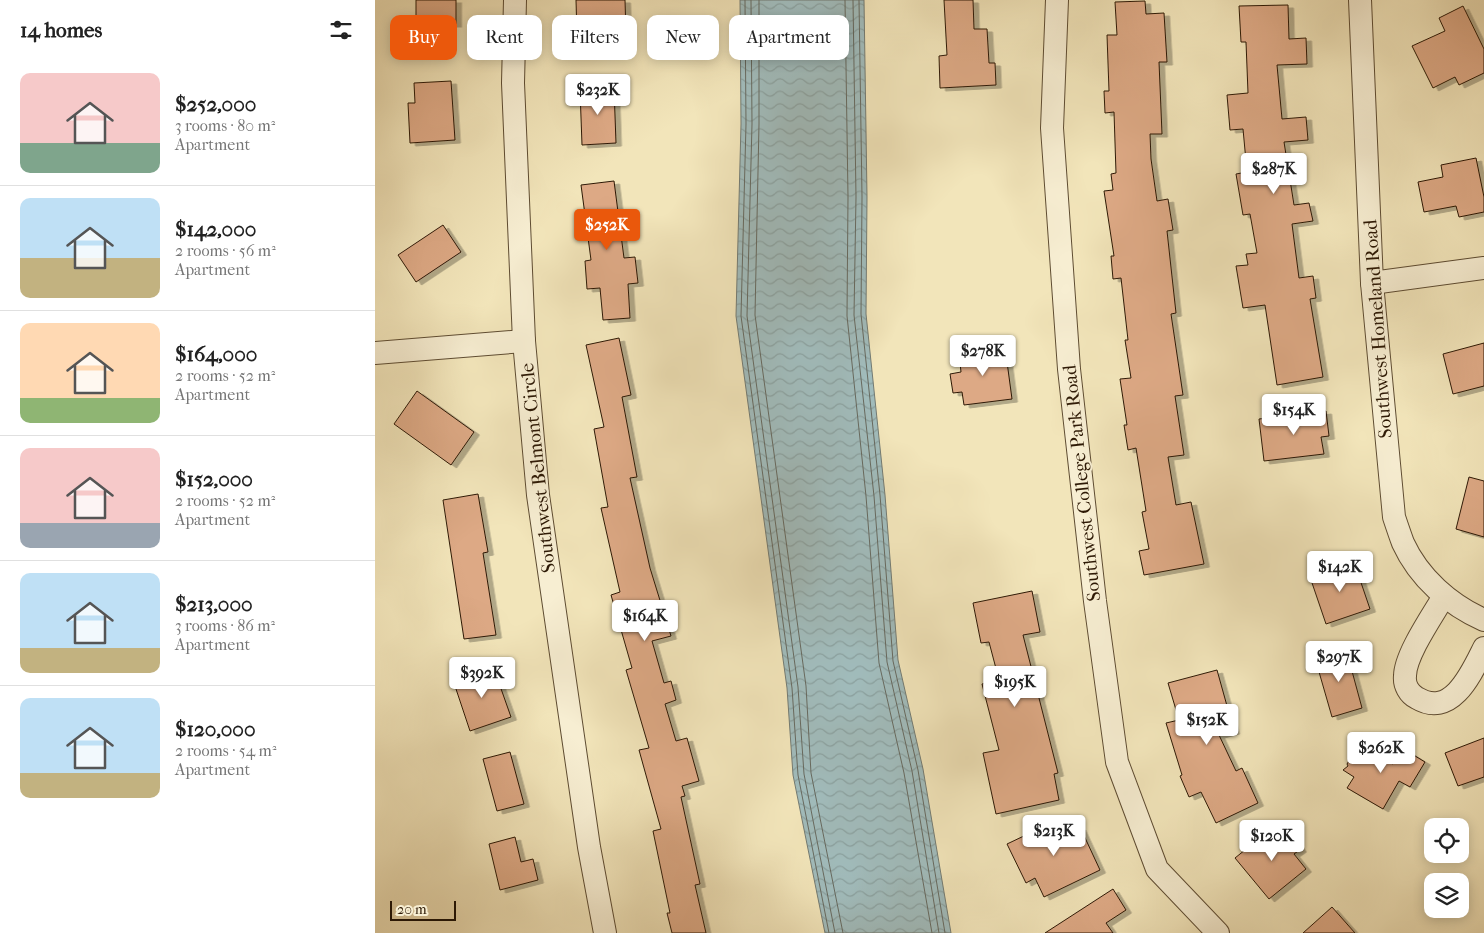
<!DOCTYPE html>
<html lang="en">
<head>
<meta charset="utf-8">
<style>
  body { margin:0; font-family:"IM FELL French Canon",serif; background:#f2f2f2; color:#222; height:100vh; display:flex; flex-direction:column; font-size:19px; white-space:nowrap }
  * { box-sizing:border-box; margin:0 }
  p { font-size:16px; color:#767676 }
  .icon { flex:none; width:28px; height:28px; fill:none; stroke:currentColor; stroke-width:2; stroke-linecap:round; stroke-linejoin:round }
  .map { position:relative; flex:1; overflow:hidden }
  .side { display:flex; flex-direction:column; background:#fff; width:375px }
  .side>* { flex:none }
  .guide { position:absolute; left:15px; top:15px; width:475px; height:45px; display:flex; gap:10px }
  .tools { position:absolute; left:1049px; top:818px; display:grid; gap:10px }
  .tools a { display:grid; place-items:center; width:45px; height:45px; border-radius:10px; background:#fff; box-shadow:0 2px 12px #0003; font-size:25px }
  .scale { position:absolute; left:15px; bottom:12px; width:66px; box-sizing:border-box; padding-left:5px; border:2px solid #2d1905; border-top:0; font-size:14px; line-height:18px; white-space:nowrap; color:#2d1905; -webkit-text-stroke:4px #f7eed2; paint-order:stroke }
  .price { position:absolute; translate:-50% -42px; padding:0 11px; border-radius:5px; background:#fff; color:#222; font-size:16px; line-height:32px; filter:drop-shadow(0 1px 2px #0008) }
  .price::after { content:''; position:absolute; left:50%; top:30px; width:15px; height:11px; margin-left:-8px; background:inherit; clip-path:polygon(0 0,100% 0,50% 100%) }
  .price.current { background:#ea580c; color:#fff }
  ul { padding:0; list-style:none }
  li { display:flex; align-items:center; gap:15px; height:125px; padding:0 20px }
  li+li { border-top:1px solid #e0e0e0 }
  li span { display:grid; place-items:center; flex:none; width:140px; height:100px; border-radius:10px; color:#555 }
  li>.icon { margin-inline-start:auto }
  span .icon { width:60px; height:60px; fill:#fffc; stroke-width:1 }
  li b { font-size:21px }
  h2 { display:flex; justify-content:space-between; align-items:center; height:60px; padding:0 20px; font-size:21px }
  .chip { padding:0 18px; border-radius:10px; background:#fff; box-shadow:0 2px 12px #0003; font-size:18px; line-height:45px }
  .chip.current { background:#ea580c; color:#fff }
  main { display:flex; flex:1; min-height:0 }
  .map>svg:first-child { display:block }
</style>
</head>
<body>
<main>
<section class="side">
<h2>14 homes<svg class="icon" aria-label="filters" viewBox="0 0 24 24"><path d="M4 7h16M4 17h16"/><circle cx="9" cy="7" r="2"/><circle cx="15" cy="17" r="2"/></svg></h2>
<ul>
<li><span style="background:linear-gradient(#f6c9c9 70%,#7fa58c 0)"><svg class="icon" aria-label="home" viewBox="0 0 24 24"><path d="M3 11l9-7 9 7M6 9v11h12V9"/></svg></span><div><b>$252,000</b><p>3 rooms · 80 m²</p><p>Apartment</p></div></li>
<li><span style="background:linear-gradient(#bfe0f5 60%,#c2b280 0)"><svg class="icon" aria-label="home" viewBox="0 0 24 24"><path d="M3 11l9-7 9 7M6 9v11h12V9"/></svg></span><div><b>$142,000</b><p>2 rooms · 56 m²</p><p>Apartment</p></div></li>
<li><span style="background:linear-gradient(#ffd9b3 75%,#8fb573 0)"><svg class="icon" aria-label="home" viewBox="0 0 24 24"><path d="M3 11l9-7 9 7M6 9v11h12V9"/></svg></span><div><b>$164,000</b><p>2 rooms · 52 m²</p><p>Apartment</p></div></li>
<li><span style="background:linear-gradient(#f6c9c9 75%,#9aa5b1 0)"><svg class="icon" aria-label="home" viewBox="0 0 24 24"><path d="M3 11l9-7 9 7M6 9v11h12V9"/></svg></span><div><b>$152,000</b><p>2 rooms · 52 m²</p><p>Apartment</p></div></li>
<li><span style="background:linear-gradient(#bfe0f5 75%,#c2b280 0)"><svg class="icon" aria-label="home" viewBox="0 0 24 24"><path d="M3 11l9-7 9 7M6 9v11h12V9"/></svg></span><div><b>$213,000</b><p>3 rooms · 86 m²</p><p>Apartment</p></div></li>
<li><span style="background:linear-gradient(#bfe0f5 75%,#c2b280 0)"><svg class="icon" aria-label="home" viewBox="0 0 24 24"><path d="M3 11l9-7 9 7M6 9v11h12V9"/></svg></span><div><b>$120,000</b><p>2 rooms · 54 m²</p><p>Apartment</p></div></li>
</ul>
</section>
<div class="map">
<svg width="1109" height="933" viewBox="0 0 1109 933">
  <defs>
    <pattern id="water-waves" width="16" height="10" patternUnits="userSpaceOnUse" patternTransform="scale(1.25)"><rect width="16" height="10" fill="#a1bcbc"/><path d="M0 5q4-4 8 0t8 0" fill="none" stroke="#8ba1a0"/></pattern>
    <filter id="shadow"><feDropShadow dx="5.5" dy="3" stdDeviation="0" flood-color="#0004"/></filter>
  </defs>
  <rect width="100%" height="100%" fill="#f2e5ba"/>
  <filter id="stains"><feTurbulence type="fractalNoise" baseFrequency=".004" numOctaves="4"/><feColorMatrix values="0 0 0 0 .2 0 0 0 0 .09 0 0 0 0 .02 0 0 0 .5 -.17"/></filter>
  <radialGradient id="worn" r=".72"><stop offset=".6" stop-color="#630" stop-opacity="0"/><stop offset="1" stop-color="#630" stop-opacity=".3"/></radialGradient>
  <!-- water -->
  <path fill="url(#water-waves)" stroke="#737b73" d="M365,0H489L492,197L491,314L510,495L523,660L548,769L576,933H450L418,775L412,688L361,316L366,124Z"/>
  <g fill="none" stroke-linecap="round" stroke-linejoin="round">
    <!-- shore -->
    <g stroke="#676a60" stroke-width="1">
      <path d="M370,0L371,124L366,316L417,688L423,775L454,933"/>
      <path d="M376,0L377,124L372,316L423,687L429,774L460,933"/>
      <path d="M384,0V124L380,315L431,686L436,773L468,933"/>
      <path d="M470,0L473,197L472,316L491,496L504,663L529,773L557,933"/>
      <path d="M478,0L481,197L479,315L499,496L512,662L537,771L564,933"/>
      <path d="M484,0L487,197L486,314L505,495L518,661L543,770L570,933"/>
    </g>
  </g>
  <!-- building -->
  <g fill="#dda985" stroke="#2d1905" filter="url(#shadow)">
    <rect x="41" y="0" width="40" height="24"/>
    <path d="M201,0H250L251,34L202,36Z"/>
    <path d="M569,0H598L599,29H612L614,63H620L621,85L565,88L564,56L572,55Z"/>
    <path d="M770,1L771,14L789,13L792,62H784L787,134H775L776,159L782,201L793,199L798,230L792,231L801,313L796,314L808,395L800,396L809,455L793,457L801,505L816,502L829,564L769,575L764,551L774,549L767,512L771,511L761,448L753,450L749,425H752L745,379L756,378L750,340H753L746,278L738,279L736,256H739L729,191L738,190L736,174L741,173L739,112L730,113L729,91H734L732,35H742L740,2Z"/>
    <path d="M913,5L914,39L931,38L932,64L902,65L907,119L931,117L933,140L909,142L919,205L934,203L938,221L917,224L924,278L938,276L941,298L935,299L948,377L902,385L890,305L868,308L861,266L873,265L871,254L882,253L875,214L868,215L861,174L872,172L868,129L855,130L852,95L873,93L871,42H866L864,6Z"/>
    <path d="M1088,6L1109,49V73L1084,85L1080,77L1058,88L1037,46L1070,31L1064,18Z"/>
    <path d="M76,81L80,140L35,143L33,103H40L39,83Z"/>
    <path d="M239,88L241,143L207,145L205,90Z"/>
    <path d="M1101,158L1109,197V212L1084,217L1081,206L1049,212L1043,182L1068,177L1066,165Z"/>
    <path d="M239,181L249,258L260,257L263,283L253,284L255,318L228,320L225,288L212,289L210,261L216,260L206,185Z"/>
    <path d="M68,225L86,252L41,282L23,255Z"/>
    <path d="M244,338L256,395L247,397L262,477L255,478L275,568L296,636L277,641L289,683L296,681L301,700L290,704L301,741L312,738L324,781L307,786L310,796L306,797L325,884L320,885L331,933H297L292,913H295L278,831L286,829L264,750L274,748L251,670L257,668L236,595L245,592L226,508L233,507L219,429L229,427L211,345Z"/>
    <path d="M1109,343V386L1078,394L1068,354Z"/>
    <path d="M630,347L637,399L589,405L587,392L578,393L575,374L586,372L584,353Z"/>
    <path d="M42,391L99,432L76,465L19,424Z"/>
    <path d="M951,411L954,436L946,437L949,454L889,461L884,419Z"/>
    <path d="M1094,477L1109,481V537L1081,529Z"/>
    <path d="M103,494L113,552L108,553L121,635L89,639L68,500Z"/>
    <path d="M979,562L995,609L951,624L935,577Z"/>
    <path d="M657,591L665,632L648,635L683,773L679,774L684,800L621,814L608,753L624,750L607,684L624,680L614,642L606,643L598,603Z"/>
    <path d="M971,649L987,708L957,717L940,658Z"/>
    <path d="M118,666L136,717L95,731L78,680Z"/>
    <path d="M842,670L859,731L844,735L861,771L867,768L883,803L841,823L826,792L814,797L805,776L807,775L791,723L804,720L793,683Z"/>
    <path d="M1109,738V777L1083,786L1070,753Z"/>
    <path d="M985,744L1018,764L1027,748L1050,762L1035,787L1024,781L1008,809L972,788L979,777L968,770L973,766L972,764Z"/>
    <path d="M135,752L149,804L122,811L108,759Z"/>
    <path d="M689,817L696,832L705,827L725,870L669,897L660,878L651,883L632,844Z"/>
    <path d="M896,829L903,837L911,830L926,849L919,854L931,869L894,899L860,858Z"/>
    <path d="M140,837L146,862L158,859L163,880L125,890L114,844Z"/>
    <path d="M738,889L751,910L731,923L738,933H670Z"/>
    <path d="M957,907L980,933H928Z"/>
  </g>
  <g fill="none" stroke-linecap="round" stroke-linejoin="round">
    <defs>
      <g id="street">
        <path d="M140,0L138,83L149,341L163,495L214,847L230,933"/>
        <path d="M682,0L677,128L694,369L720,601L742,762L782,869L843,933"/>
        <path d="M985,0L997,283L1019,517C1022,526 1025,535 1028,543C1044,578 1075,605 1109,620"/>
        <path d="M997,283L1109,268"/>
        <path d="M0,353L149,341"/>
        <path d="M1069,596C1058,615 1030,655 1030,676C1029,685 1034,694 1042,698C1077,719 1097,672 1109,648"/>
      </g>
    </defs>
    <!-- street casing -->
    <use href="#street" stroke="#5e4c32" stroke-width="24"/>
    <!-- street -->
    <use href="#street" stroke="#f7eed2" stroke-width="22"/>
  </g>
  <g text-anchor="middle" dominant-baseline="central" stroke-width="4" stroke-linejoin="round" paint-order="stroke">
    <!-- street labels -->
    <g font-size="19" fill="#2d1905" stroke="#f7eed2">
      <text transform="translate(1003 329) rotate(-94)">Southwest Homeland Road</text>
      <text transform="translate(163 468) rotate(-96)">Southwest Belmont Circle</text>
      <text transform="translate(707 483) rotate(-96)">Southwest College Park Road</text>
    </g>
  </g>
  <rect width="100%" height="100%" filter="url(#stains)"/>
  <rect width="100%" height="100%" fill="url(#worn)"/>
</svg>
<div class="tools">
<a><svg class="icon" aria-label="locate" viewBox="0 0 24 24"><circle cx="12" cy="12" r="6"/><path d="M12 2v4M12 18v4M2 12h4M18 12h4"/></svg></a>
<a><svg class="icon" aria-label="layers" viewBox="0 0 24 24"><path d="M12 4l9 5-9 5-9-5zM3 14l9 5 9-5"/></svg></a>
</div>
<div class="scale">20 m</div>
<b class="price" style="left:223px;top:116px">$232K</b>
<b class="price" style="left:899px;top:195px">$287K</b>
<b class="price current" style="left:232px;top:251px">$252K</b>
<b class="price" style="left:608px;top:377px">$278K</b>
<b class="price" style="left:919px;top:436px">$154K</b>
<b class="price" style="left:965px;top:593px">$142K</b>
<b class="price" style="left:270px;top:642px">$164K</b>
<b class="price" style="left:964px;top:683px">$297K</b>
<b class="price" style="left:107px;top:699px">$392K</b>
<b class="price" style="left:640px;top:708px">$195K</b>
<b class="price" style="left:832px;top:746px">$152K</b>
<b class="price" style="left:1006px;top:774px">$262K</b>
<b class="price" style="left:679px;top:857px">$213K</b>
<b class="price" style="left:897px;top:862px">$120K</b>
<div class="guide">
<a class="chip current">Buy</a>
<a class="chip">Rent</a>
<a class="chip">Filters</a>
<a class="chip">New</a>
<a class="chip">Apartment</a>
</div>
</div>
</main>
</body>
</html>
